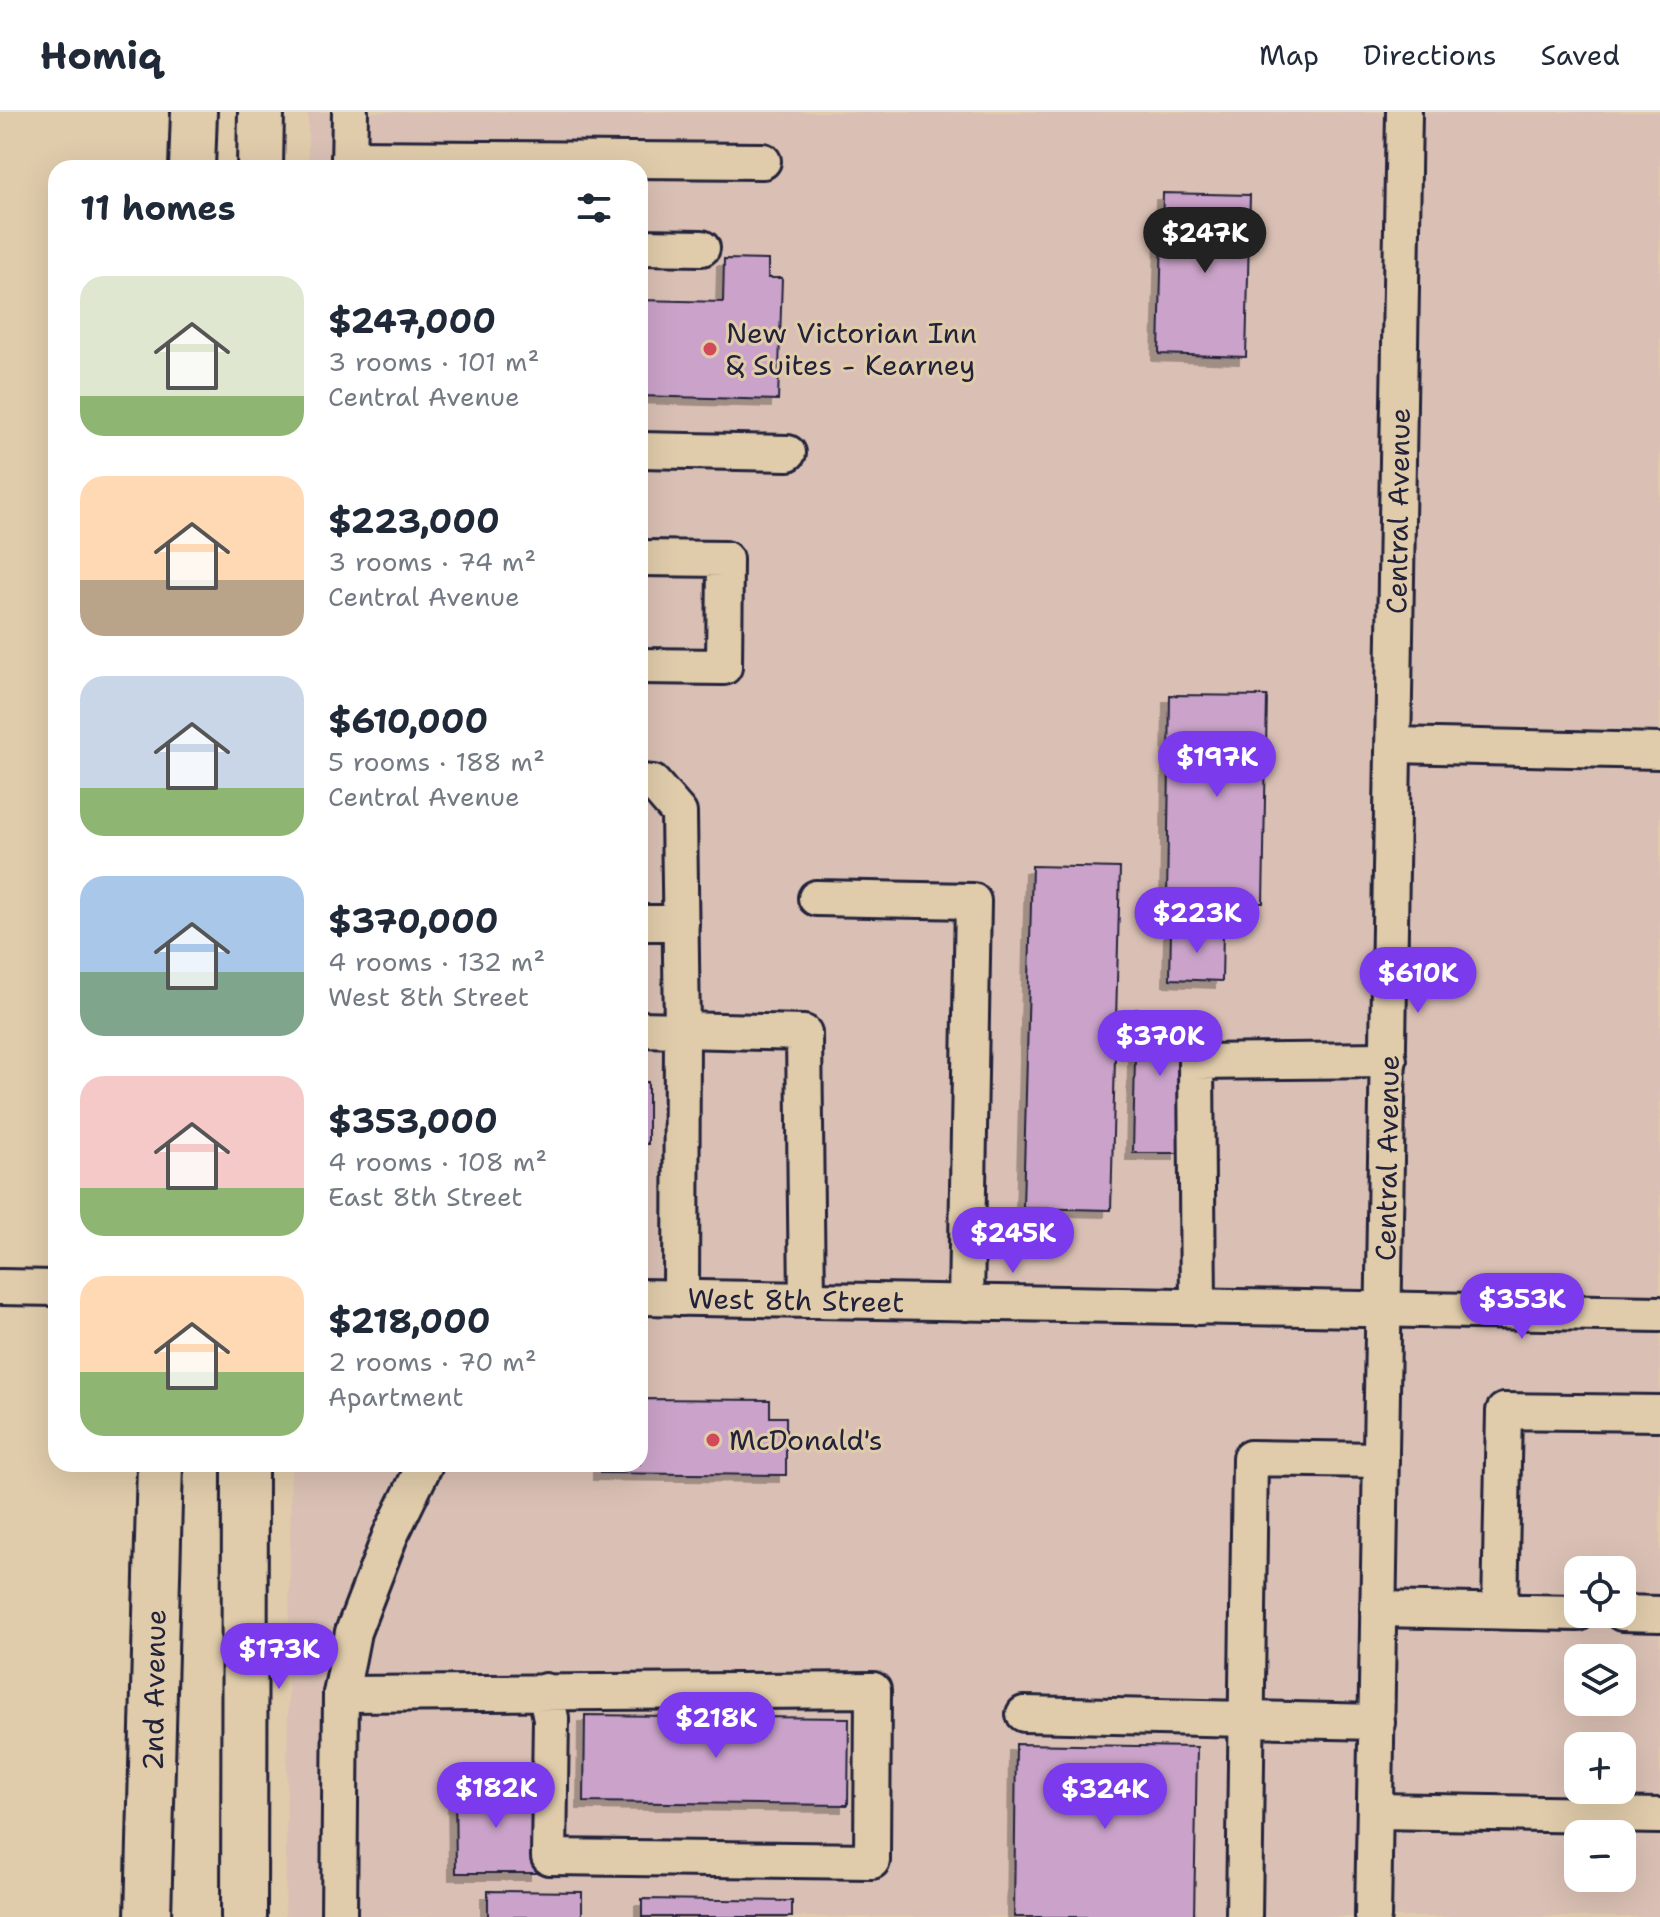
<!DOCTYPE html>
<html lang="en">
<head>
<meta charset="utf-8">
<style>
  body { margin:0; font-family:"Shantell Sans",sans-serif; background:#f6f6f7; color:#1f2937; height:100vh; display:flex; flex-direction:column; font-size:30px; white-space:nowrap }
  * { box-sizing:border-box; margin:0 }
  p { font-size:26px; color:#747a83 }
  .icon { flex:none; width:44px; height:44px; fill:none; stroke:currentColor; stroke-width:2; stroke-linecap:round; stroke-linejoin:round }
  .map { position:relative; flex:1; overflow:hidden }
  .side { position:absolute; left:48px; top:48px; width:600px; height:1312px; display:flex; flex-direction:column; background:#fff; border-radius:24px; box-shadow:0 8px 32px #0002 }
  .side>* { flex:none }
  .buttons { position:absolute; left:1564px; top:1444px; display:grid; gap:16px }
  .buttons a { display:grid; place-items:center; width:72px; height:72px; border-radius:16px; background:#fff; box-shadow:0 8px 32px #0002; font-size:40px }
  .price { position:absolute; translate:-50% -68px; padding:0 18px; border-radius:28px; background:#7c3aed; color:#fff; font-size:26px; line-height:52px; filter:drop-shadow(0 2px 4px #0008) }
  .price::after { content:''; position:absolute; left:50%; top:48px; width:24px; height:18px; margin-left:-12px; background:inherit; clip-path:polygon(0 0,100% 0,50% 100%) }
  .price.selected { background:#222; color:#fff }
  ul { padding:0; list-style:none }
  li { display:flex; align-items:center; gap:24px; height:200px; padding:0 32px }
  li span { display:grid; place-items:center; flex:none; width:224px; height:160px; border-radius:24px; color:#555 }
  li>.icon { margin-inline-start:auto }
  span .icon { width:96px; height:96px; fill:#fffc; stroke-width:1 }
  li b { font-size:34px }
  h2 { display:flex; justify-content:space-between; align-items:center; height:96px; padding:0 32px; font-size:34px }
  header { display:flex; align-items:center; gap:48px; box-sizing:border-box; height:112px; padding:0 40px; background:#fff; border-bottom:2px solid #e0e1e3 }
  header strong { font-size:38px }
  nav { display:flex; gap:44px; margin-inline-start:auto; font-size:28px }
  .map>svg:first-child { display:block }
</style>
</head>
<body>
<header>
<strong>Homiq</strong>
<nav><a>Map</a><a>Directions</a><a>Saved</a></nav>
</header>
<div class="map">
<svg width="1660" height="1805" viewBox="0 0 1660 1805">
  <defs>
    <filter id="shadow"><feDropShadow dx="-7" dy="7" stdDeviation="0" flood-color="#0004"/></filter>
  </defs>
  <rect width="100%" height="100%" fill="#e0ccab"/>
  <filter id="ink" filterUnits="userSpaceOnUse"><feTurbulence type="fractalNoise" baseFrequency=".0125" numOctaves="2"/><feDisplacementMap in="SourceGraphic" scale="16" xChannelSelector="R" yChannelSelector="G"/><feConvolveMatrix kernelMatrix="1 2 1 2 8 2 1 2 1" color-interpolation-filters="sRGB"/></filter>
  <g filter="url(#ink)">
    <!-- built -->
    <path fill="#dac0b4" fill-rule="evenodd" d="M308,0H1660V1805H285L291,1352H640V56H308ZM1578,1458H1622V1502H1578ZM1578,1546H1622V1590H1578ZM1578,1634H1622V1678H1578ZM1578,1722H1622V1766H1578Z"/>
    <!-- building -->
    <g fill="#cba3ca" stroke="#22223b" stroke-width="2" filter="url(#shadow)">
      <path d="M1163,81L1250,83L1246,245L1159,242Z"/>
      <path d="M724,147L768,148V166H782L778,288L640,284V188L723,190Z"/>
      <path d="M1170,583L1267,584L1263,791L1167,789Z"/>
      <path d="M1032,754L1120,756L1111,1098L1023,1096Z"/>
      <path d="M1171,817L1223,818L1222,869L1170,867Z"/>
      <path d="M1136,897L1191,898L1190,963H1181L1180,1041H1133Z"/>
      <rect x="640" y="970" width="8" height="62"/>
      <path d="M640,1287L770,1288V1305H786V1363L600,1361V1352H640Z"/>
      <path d="M585,1603L849,1606L848,1693L584,1690Z"/>
      <path d="M1016,1632L1197,1635L1194,1805H1014Z"/>
      <path d="M455,1674H536L537,1761H456Z"/>
      <path d="M488,1779L582,1780V1805H488Z"/>
      <path d="M642,1787L792,1789V1805H642Z"/>
    </g>
    <g fill="none" stroke-linecap="round" stroke-linejoin="round">
      <defs>
        <g id="minor">
          <path d="M349,46L763,49"/>
          <path d="M349,56L350,0"/>
          <path d="M640,135L702,136"/>
          <path d="M640,338L788,341"/>
          <path d="M640,446L725,447L724,555L640,554"/>
          <path d="M1394,633L1660,639"/>
          <path d="M640,670L653,671L679,701L682,917L681,1186"/>
          <path d="M816,786L973,789L966,1191"/>
          <path d="M640,811H681"/>
          <path d="M640,917L804,921L807,1188"/>
          <path d="M0,1175L56,1176"/>
          <path d="M640,1185L1660,1202"/>
          <path d="M1198,1195L1196,950L1389,948"/>
          <path d="M1378,1497L1578,1501"/>
          <path d="M1500,1499L1504,1299L1660,1301"/>
          <path d="M1622,1501L1660,1502"/>
          <path d="M341,1582L873,1578L872,1749L549,1745L551,1606L545,1579"/>
          <path d="M1024,1602L1377,1610"/>
          <path d="M1375,1699L1660,1704"/>
          <path d="M339,1805L341,1582L353,1520L390,1424L425,1352"/>
          <path d="M1244,1805L1250,1346L1381,1348"/>
          <path d="M1373,1805L1404,0"/>
        </g>
        <g id="major">
          <path d="M192,56L194,0"/>
          <path d="M260,56L261,0"/>
          <path d="M148,1805L160,1352"/>
          <path d="M244,1805L245,1352"/>
        </g>
      </defs>
      <!-- minor casing -->
      <use href="#minor" stroke="#22223b" stroke-width="40"/>
      <!-- major casing -->
      <use href="#major" stroke="#22223b" stroke-width="50"/>
      <!-- minor -->
      <use href="#minor" stroke="#e0ccab" stroke-width="34"/>
      <!-- major -->
      <use href="#major" stroke="#e0ccab" stroke-width="44"/>
    </g>
  </g>
  <!-- markers -->
  <g fill="#d1495b" stroke="#e0ccab" stroke-width="3">
    <circle cx="710" cy="237" r="8"/>
    <circle cx="713" cy="1328" r="8"/>
  </g>
  <g text-anchor="middle" dominant-baseline="central" stroke-width="6" stroke-linejoin="round" paint-order="stroke">
    <!-- poi labels -->
    <g font-size="28" fill="#22223b" stroke="#e0ccab" text-anchor="start">
      <text x="726" y="221">New Victorian Inn<tspan x="726" dy="32">&amp; Suites - Kearney</tspan></text>
      <text x="729" y="1328">McDonald's</text>
    </g>
    <!-- street labels -->
    <g font-size="28" fill="#22223b" stroke="#e0ccab">
      <text transform="translate(1398 399) rotate(-89)">Central Avenue</text>
      <text transform="translate(1387 1046) rotate(-89)">Central Avenue</text>
      <text transform="translate(796 1188) rotate(1)">West 8th Street</text>
      <text transform="translate(154 1578) rotate(-89)">2nd Avenue</text>
    </g>
  </g>
</svg>
<div class="buttons">
<a><svg class="icon" aria-label="locate" viewBox="0 0 24 24"><circle cx="12" cy="12" r="6"/><path d="M12 2v4M12 18v4M2 12h4M18 12h4"/></svg></a>
<a><svg class="icon" aria-label="layers" viewBox="0 0 24 24"><path d="M12 4l9 5-9 5-9-5zM3 14l9 5 9-5"/></svg></a>
<a>+</a>
<a>−</a>
</div>
<b class="price selected" style="left:1205px;top:163px">$247K</b>
<b class="price" style="left:1217px;top:687px">$197K</b>
<b class="price" style="left:1197px;top:843px">$223K</b>
<b class="price" style="left:1418px;top:903px">$610K</b>
<b class="price" style="left:1160px;top:966px">$370K</b>
<b class="price" style="left:1013px;top:1163px">$245K</b>
<b class="price" style="left:1522px;top:1229px">$353K</b>
<b class="price" style="left:279px;top:1579px">$173K</b>
<b class="price" style="left:716px;top:1648px">$218K</b>
<b class="price" style="left:496px;top:1718px">$182K</b>
<b class="price" style="left:1105px;top:1719px">$324K</b>
<section class="side">
<h2>11 homes<svg class="icon" aria-label="filters" viewBox="0 0 24 24"><path d="M4 7h16M4 17h16"/><circle cx="9" cy="7" r="2"/><circle cx="15" cy="17" r="2"/></svg></h2>
<ul>
<li><span style="background:linear-gradient(#dfe7d0 75%,#8fb573 0)"><svg class="icon" aria-label="home" viewBox="0 0 24 24"><path d="M3 11l9-7 9 7M6 9v11h12V9"/></svg></span><div><b>$247,000</b><p>3 rooms · 101 m²</p><p>Central Avenue</p></div></li>
<li><span style="background:linear-gradient(#ffd9b3 65%,#b9a48a 0)"><svg class="icon" aria-label="home" viewBox="0 0 24 24"><path d="M3 11l9-7 9 7M6 9v11h12V9"/></svg></span><div><b>$223,000</b><p>3 rooms · 74 m²</p><p>Central Avenue</p></div></li>
<li><span style="background:linear-gradient(#c9d6e8 70%,#8fb573 0)"><svg class="icon" aria-label="home" viewBox="0 0 24 24"><path d="M3 11l9-7 9 7M6 9v11h12V9"/></svg></span><div><b>$610,000</b><p>5 rooms · 188 m²</p><p>Central Avenue</p></div></li>
<li><span style="background:linear-gradient(#a9c7e8 60%,#7fa58c 0)"><svg class="icon" aria-label="home" viewBox="0 0 24 24"><path d="M3 11l9-7 9 7M6 9v11h12V9"/></svg></span><div><b>$370,000</b><p>4 rooms · 132 m²</p><p>West 8th Street</p></div></li>
<li><span style="background:linear-gradient(#f6c9c9 70%,#8fb573 0)"><svg class="icon" aria-label="home" viewBox="0 0 24 24"><path d="M3 11l9-7 9 7M6 9v11h12V9"/></svg></span><div><b>$353,000</b><p>4 rooms · 108 m²</p><p>East 8th Street</p></div></li>
<li><span style="background:linear-gradient(#ffd9b3 60%,#8fb573 0)"><svg class="icon" aria-label="home" viewBox="0 0 24 24"><path d="M3 11l9-7 9 7M6 9v11h12V9"/></svg></span><div><b>$218,000</b><p>2 rooms · 70 m²</p><p>Apartment</p></div></li>
</ul>
</section>
</div>
</body>
</html>
